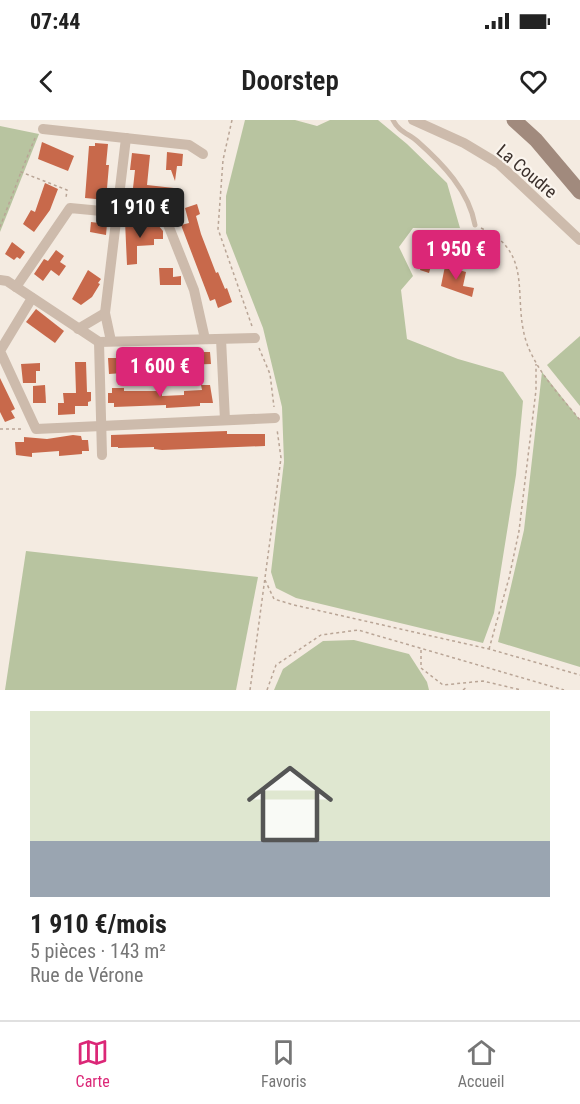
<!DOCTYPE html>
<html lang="fr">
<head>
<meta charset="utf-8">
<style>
  body { margin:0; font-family:"Roboto Condensed",sans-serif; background:#f6f6f6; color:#222; height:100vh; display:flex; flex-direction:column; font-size:22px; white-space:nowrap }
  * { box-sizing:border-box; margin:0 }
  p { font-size:20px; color:#767676 }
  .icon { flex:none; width:33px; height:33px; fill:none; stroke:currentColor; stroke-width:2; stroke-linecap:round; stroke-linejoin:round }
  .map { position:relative; height:570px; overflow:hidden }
  .details { display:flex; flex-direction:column; background:#fff; flex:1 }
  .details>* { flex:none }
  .price { position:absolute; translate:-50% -51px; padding:0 14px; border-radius:6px; background:#db2777; color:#fff; font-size:20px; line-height:39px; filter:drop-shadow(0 2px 3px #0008) }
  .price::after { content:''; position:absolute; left:50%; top:36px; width:18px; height:14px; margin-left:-9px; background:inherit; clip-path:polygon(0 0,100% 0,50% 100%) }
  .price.selected { background:#222; color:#fff }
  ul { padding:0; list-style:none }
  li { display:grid; align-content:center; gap:12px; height:318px; padding:0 30px }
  li span { display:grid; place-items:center; height:186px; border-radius:0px; color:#555 }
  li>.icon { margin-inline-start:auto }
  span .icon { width:108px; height:108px; fill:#fffc; stroke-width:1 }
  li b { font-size:26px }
  .status { display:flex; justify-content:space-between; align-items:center; height:42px; padding:0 30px; background:#fff; direction:ltr }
  .status svg { height:16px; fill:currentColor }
  header { display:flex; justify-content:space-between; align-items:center; height:78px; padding:0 30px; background:#fff; font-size:27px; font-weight:600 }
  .tabs { display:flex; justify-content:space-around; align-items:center; height:84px; border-top:2px solid #e0e0e0; background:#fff; font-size:16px; color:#767676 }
  .tabs a { display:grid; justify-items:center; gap:3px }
  .tabs .selected { color:#db2777 }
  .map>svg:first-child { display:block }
</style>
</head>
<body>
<div class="status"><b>07:44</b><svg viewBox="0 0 49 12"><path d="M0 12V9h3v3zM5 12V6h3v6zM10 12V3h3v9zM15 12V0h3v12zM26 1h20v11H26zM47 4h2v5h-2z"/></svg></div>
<header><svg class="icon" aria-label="back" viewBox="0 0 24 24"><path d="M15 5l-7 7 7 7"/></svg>Doorstep<svg class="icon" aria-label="heart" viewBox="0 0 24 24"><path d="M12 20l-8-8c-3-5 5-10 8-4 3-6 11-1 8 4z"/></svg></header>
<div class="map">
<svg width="580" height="570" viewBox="0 0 580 570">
  <rect width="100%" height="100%" fill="#f4ebe1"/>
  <!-- green -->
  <g fill="#b8c4a0">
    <path d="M245,0H295L317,6L330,0H378L407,24L447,63L460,108H413L399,127L413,156L401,170L407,219L458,239L503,252L523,281L516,355L494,493L483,523L296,478L276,468L271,452L284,342L282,287L263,208L226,113V76Z"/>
    <path d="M0,6L39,14L0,112Z"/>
    <path d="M580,216V286L547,245Z"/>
    <path d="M542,252L580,300V547L498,522L524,410Z"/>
    <path d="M26,431L258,457L236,570H5Z"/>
    <path d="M354,520L409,534L427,562L429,570H274L283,549L323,521Z"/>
  </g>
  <!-- building -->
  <g fill="#c8694b">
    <path d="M42,22L74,36L68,51L38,39Z"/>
    <path d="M95,23L108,24L106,45H109L106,80L85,78L89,26H95Z"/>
    <path d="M167,32L183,34L182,46H177L175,61L171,50H166Z"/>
    <path d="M132,33L150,35L147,65L174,68L173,80L144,74V78L132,77L135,50H130Z"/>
    <path d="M45,63L58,69L50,90L34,112L23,104L31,90L35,92Z"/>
    <path d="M197,84L200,94L196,96L201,114L216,153L218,152L225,169L227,168L232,182L218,188L215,179L210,181L181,105L189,103L185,88Z"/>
    <path d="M125,101L133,102V105H158L163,111V119H154V125L137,126V144L127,145Z"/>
    <path d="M91,102L107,104L106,115L90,112Z"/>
    <path d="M428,121L437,124L429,153L420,150Z"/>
    <path d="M12,122L25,132L20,139L17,137L14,140L5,134Z"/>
    <path d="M56,130L64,136L60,142L66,146L59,156L51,150L43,161L34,154L44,139L48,141Z"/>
    <path d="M445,146L466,152L463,166L474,168L472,177L441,166Z"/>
    <path d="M159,148H173V157L181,156V165H160Z"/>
    <path d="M88,150L101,159L98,163L100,164L92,177L81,185L72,179Z"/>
    <path d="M36,189L64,211L55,223L26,202Z"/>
    <path d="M188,227L189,232H210L211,244L181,245V250H173V247H166L165,244L141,245V247L123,248V253L109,254L108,238H116V234L181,232V228Z"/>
    <path d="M75,242H86L87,272H91V281L88,282V286H75V294L58,295V283H64L63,273H76Z"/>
    <path d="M40,243V251H36V263H23L21,244Z"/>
    <path d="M0,258L15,289L11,291L15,298L5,302L0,292Z"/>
    <path d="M45,265L46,283H33V266Z"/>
    <path d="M201,265H210L213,283H200V286L166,288V285L114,287V283H108V273H112V268H124V271H162V276L184,275V271L202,270Z"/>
    <path d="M227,311V314H265V326L162,330L154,329V327L118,328V327H111V315Z"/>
    <path d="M73,315L81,316L82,320H88L89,331H82V334L59,336V331L32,333V337L16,335L15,322H24V317L47,319Z"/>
  </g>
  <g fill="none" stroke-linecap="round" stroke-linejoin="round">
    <!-- path -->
    <g stroke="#b9a596" stroke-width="1.5" stroke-dasharray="3 3" stroke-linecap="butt">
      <path d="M232,0L223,40L218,109L253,209"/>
      <path d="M35,18L21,52L67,70L66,78"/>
      <path d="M0,107L21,52"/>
      <path d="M481,108C538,134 509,182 529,229C541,256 561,277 580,300"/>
      <path d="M259,228L270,254L274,287"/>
      <path d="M0,309H23"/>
      <path d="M265,460L274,479L294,485L489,529L580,555"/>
      <path d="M489,529L509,458L519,411L536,270V244"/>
      <path d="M421,530V548L443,565L483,561L521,570"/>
      <path d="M250,570L281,338L277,309"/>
      <path d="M267,570L276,545L321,515L358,510L564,570"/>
      <path d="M463,570L467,567"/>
    </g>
    <!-- lane -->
    <path stroke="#cdbbac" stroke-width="5" d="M393,0C398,11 409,14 417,21C443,44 469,71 475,105"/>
    <!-- street -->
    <g stroke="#cdbbac" stroke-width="10">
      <path d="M413,0L464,23L499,44L580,120"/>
      <path d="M43,9L189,25L203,34"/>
      <path d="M0,160L7,161L99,222L255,218"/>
      <path d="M16,167L70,88L165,97L194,170L205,219"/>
      <path d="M32,178L0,231L36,309L275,298"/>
      <path d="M78,209L105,193"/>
      <path d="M221,219L225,300"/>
      <path d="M111,221L105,193L126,18"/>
      <path d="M99,222L102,335"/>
    </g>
    <!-- secondary -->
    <path stroke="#a18a7d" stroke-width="15" d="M514,0L536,20L580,72"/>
  </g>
  <g text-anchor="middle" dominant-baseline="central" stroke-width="4.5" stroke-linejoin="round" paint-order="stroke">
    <!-- street labels -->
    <g font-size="18" fill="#3b302b" stroke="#fbf5ee">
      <text transform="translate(527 51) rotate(40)">La Coudre</text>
    </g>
  </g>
</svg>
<b class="price selected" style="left:140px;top:119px">1 910 €</b>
<b class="price" style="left:456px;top:161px">1 950 €</b>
<b class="price" style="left:160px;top:278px">1 600 €</b>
</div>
<section class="details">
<ul>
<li><span style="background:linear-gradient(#dfe7d0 70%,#9aa5b1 0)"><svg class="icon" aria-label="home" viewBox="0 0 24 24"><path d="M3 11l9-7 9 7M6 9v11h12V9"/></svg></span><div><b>1 910 €/mois</b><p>5 pièces · 143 m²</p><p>Rue de Vérone</p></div></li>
</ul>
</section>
<nav class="tabs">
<a class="selected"><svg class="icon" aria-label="map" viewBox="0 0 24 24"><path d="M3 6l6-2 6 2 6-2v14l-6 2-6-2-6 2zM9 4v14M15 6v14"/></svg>Carte</a>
<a><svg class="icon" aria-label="saved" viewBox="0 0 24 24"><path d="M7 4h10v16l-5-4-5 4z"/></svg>Favoris</a>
<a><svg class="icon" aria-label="home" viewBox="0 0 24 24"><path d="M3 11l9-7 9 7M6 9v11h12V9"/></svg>Accueil</a>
</nav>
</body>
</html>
